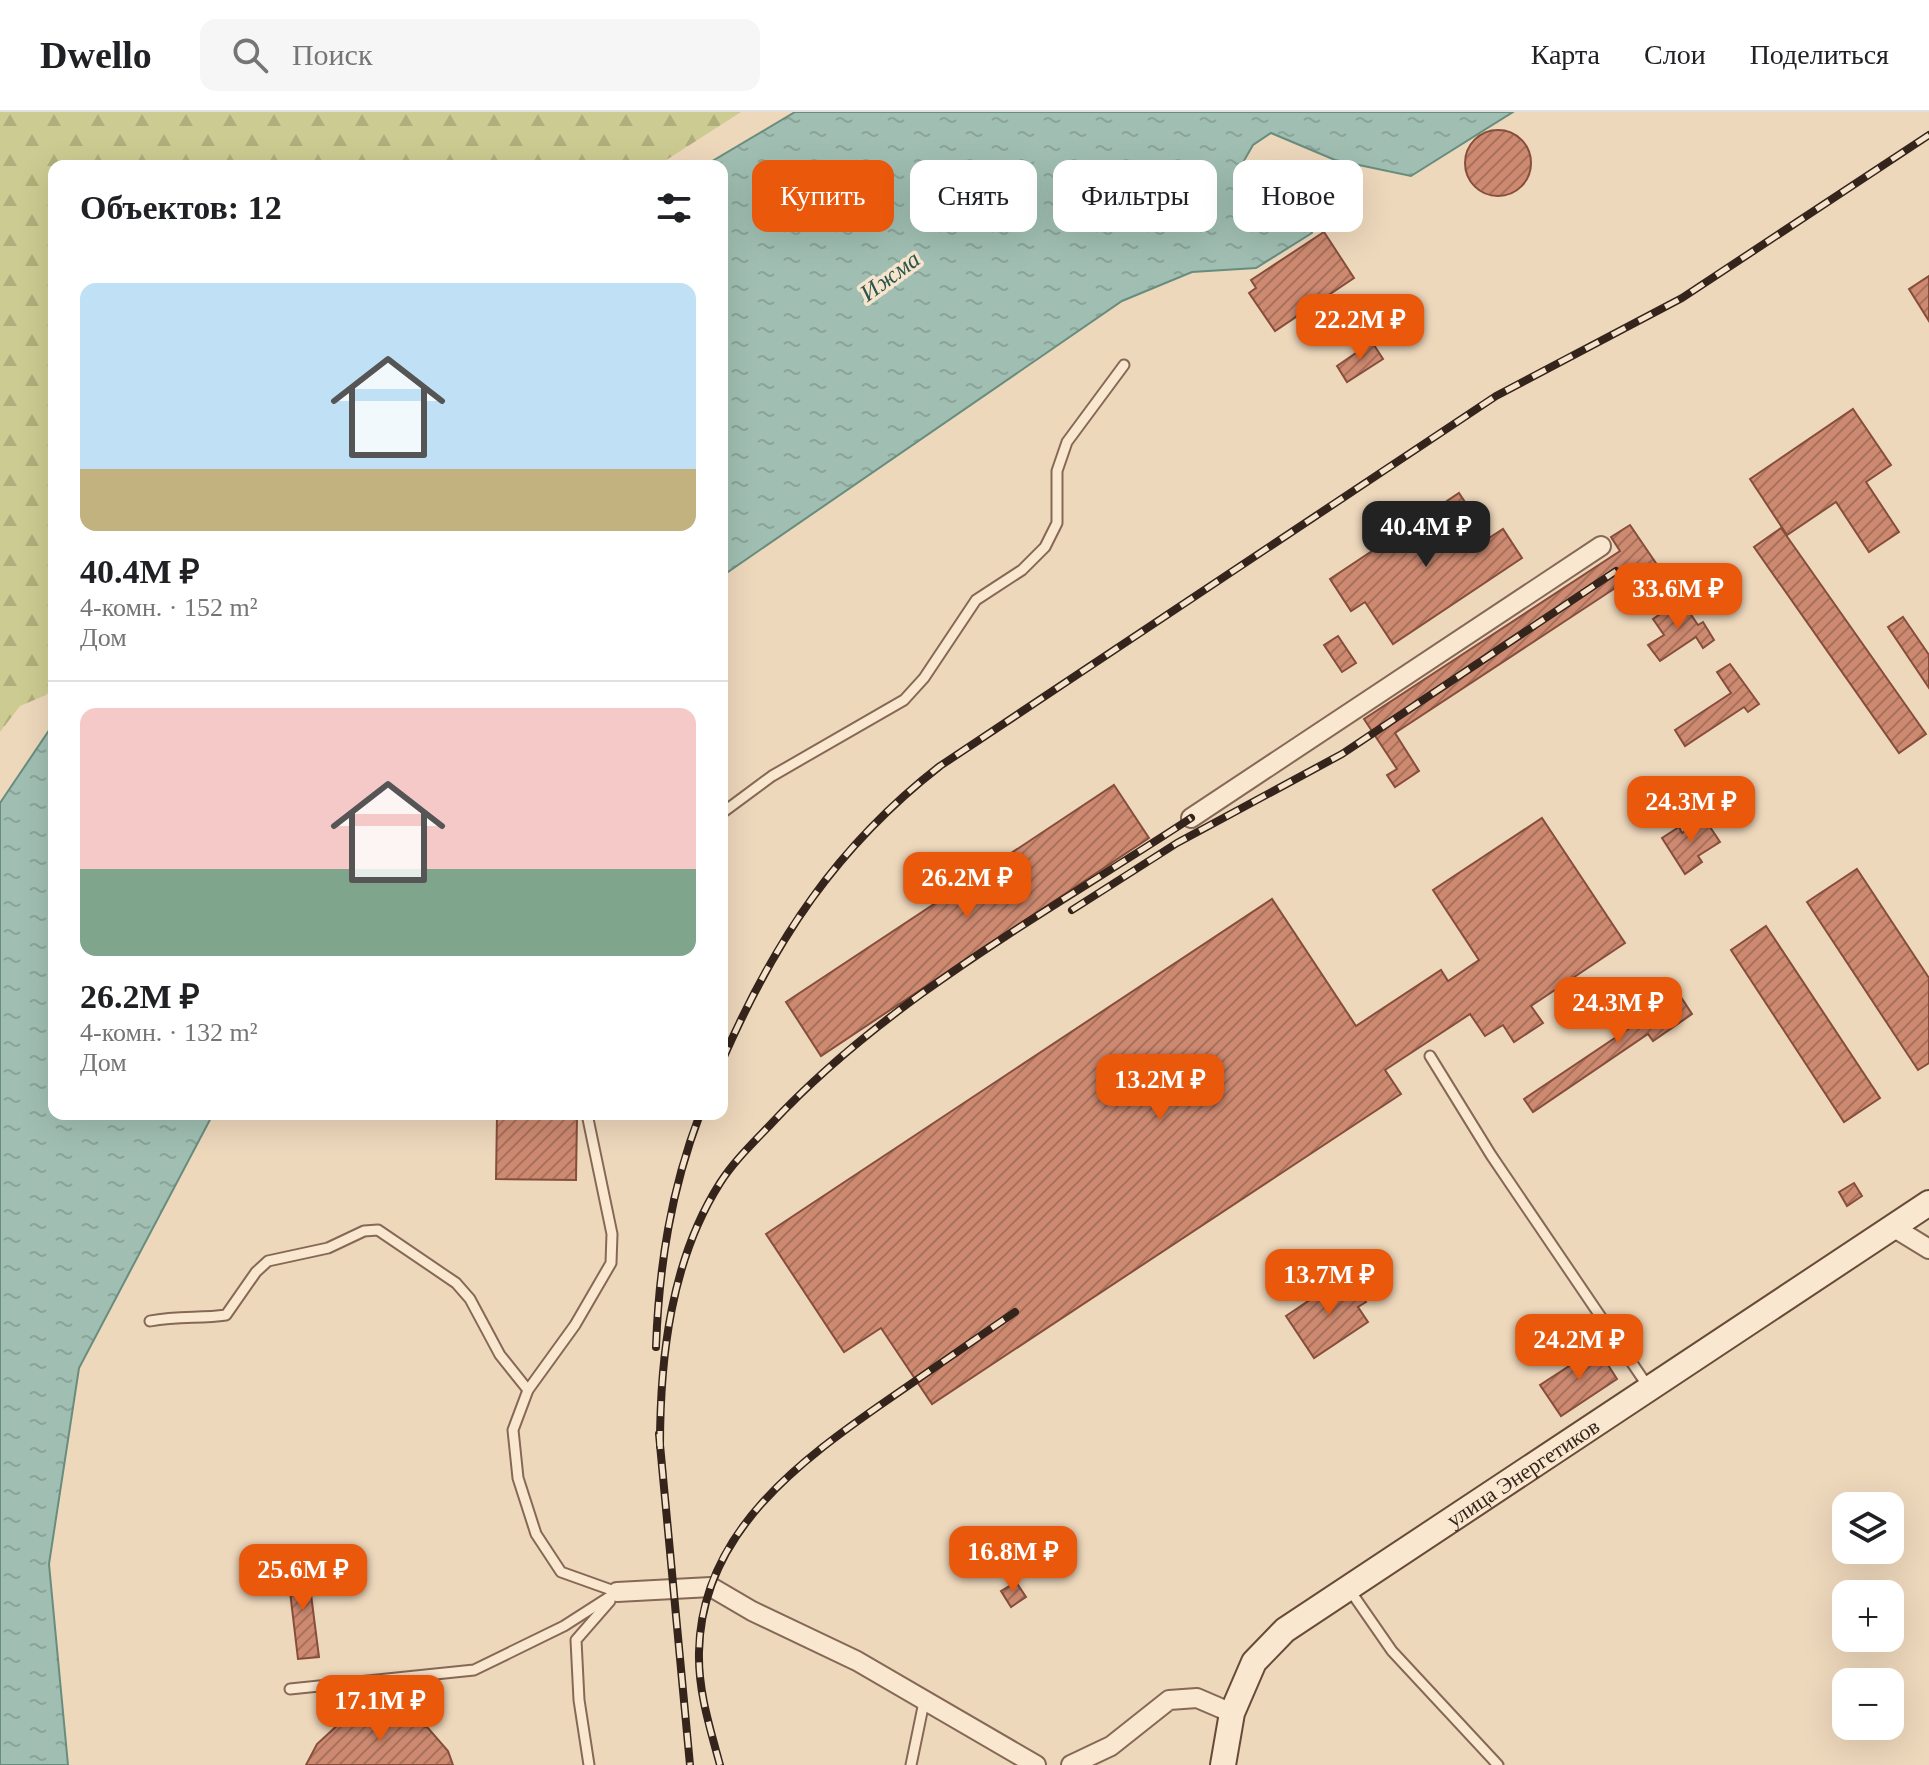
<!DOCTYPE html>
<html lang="ru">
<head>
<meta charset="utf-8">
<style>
  body { margin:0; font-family:Georgia,serif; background:#f6f6f6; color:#202124; height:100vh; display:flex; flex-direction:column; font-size:30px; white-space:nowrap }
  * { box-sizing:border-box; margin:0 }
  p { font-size:26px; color:#757577 }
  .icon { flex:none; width:44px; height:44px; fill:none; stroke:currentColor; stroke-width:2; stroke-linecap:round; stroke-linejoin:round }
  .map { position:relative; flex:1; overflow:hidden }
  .details { position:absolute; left:48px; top:48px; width:680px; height:960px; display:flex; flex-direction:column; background:#fff; border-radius:16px; box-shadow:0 8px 32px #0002 }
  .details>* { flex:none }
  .hud { position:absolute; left:752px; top:48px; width:760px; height:72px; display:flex; gap:16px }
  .controls { position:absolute; left:1832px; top:1380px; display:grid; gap:16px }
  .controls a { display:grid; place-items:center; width:72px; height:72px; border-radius:16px; background:#fff; box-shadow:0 8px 32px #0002; font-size:40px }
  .price { position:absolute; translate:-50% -68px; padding:0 18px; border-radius:16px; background:#ea580c; color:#fff; font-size:26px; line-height:52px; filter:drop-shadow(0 2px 4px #0008) }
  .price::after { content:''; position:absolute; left:50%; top:48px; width:24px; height:18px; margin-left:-12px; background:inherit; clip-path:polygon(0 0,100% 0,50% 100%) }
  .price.current { background:#222; color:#fff }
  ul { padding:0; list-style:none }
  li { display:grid; align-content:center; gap:16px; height:424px; padding:0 32px }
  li+li { border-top:2px solid #e0e0e0 }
  li span { display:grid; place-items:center; height:248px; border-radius:16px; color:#555 }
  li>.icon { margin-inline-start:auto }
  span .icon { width:144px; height:144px; fill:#fffc; stroke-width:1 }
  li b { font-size:34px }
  h2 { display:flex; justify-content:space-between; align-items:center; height:96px; padding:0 32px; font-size:34px }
  .tag { padding:0 28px; border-radius:16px; background:#fff; box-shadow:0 8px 32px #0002; font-size:28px; line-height:72px }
  .tag.current { background:#ea580c; color:#fff }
  header { display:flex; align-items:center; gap:48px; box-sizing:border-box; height:112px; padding:0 40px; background:#fff; border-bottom:2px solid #e0e0e0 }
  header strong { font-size:38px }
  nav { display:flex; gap:44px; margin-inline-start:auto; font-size:28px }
  .search { width:560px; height:72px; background:#f6f6f6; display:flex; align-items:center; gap:20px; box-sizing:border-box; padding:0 28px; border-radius:16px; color:#757577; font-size:30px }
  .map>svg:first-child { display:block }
</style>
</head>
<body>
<header>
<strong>Dwello</strong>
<div class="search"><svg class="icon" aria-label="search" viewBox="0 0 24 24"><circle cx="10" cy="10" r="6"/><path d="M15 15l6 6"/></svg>Поиск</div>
<nav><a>Карта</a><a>Слои</a><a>Поделиться</a></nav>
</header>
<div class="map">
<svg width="1929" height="1653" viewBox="0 0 1929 1653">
  <defs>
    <pattern id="forest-firs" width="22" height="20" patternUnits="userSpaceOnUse" patternTransform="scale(2)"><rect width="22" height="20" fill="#cccb91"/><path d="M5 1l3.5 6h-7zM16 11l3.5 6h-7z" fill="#b0ae7c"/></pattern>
    <pattern id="water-ripples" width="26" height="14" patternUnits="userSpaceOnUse" patternTransform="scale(2)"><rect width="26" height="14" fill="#a0bfb2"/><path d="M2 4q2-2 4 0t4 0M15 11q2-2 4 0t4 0" fill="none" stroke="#8aa498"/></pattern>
    <pattern id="building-hatch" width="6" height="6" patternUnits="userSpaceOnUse" patternTransform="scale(2)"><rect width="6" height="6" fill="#ce8a71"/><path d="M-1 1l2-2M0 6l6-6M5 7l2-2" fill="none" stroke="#a8715c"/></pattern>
  </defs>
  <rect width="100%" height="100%" fill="#eed8bc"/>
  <!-- forest -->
  <path fill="url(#forest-firs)" d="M0,0H741L657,54H54V575L46,583L20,594L0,620Z"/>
  <!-- water -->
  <g fill="url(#water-ripples)" stroke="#688d7e" stroke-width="2">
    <path d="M795,0H1513L1411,64L1335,48L1271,21L1253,33L1238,59L1296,91L1312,121L1256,156L1192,160L1122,189L722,464V54H704Z"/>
    <path d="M54,611V1002H213L79,1256L49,1452L68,1653H0V691Z"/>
  </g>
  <!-- building -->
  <g fill="url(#building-hatch)" stroke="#864e3b" stroke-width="2">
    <circle cx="1498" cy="51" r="33"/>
    <path d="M1324,120L1354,166L1275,219L1249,181L1256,176L1251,168Z"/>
    <path d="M1929,164V209L1909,177Z"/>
    <path d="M1372,230L1383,247L1347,270L1337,254Z"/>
    <path d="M1853,297L1891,353L1866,370L1899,420L1869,440L1836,390L1787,423L1750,367Z"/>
    <path d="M1459,381L1489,426L1503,417L1522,446L1393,532L1365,490L1351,499L1330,467Z"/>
    <path d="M1630,413L1664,463L1644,476L1635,463L1395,621L1419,659L1395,675L1387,663L1397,657L1364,607L1620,439L1611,425Z"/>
    <path d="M1781,416L1926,622L1899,641L1754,435Z"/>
    <path d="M1681,488L1698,513L1703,510L1714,528L1703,536L1696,525L1660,549L1648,533L1664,523L1653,507Z"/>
    <path d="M1903,505L1929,543V576L1888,515Z"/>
    <path d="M1338,524L1356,551L1342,560L1324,533Z"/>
    <path d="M1730,552L1759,592L1748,600L1744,595L1685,634L1675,618L1731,581L1717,560Z"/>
    <path d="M1114,673L1149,726L821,944L786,890Z"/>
    <path d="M1542,706L1625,831L1531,894L1543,911L1514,930L1503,913L1485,924L1470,902L1385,958L1401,982L932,1292L881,1216L844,1240L766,1122L1272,787L1356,914L1441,858L1448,869L1479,848L1433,778Z"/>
    <path d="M1704,706L1720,730L1698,744L1702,750L1685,762L1662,726L1679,715L1682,721Z"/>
    <path d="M1857,757L1929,866V951L1918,958L1807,790Z"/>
    <path d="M1766,814L1880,986L1844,1010L1731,838Z"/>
    <path d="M1675,876L1692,902L1653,929L1648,922L1533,1000L1524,987L1640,909L1635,903Z"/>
    <path d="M497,1003L577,1004L576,1068L496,1067Z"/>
    <path d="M1854,1071L1862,1084L1847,1094L1839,1080Z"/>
    <path d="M1347,1163L1366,1190L1358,1195L1368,1210L1314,1246L1286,1204Z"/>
    <path d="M1597,1236L1617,1267L1561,1304L1540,1273Z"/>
    <path d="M307,1451L319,1545L298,1547L287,1454Z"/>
    <path d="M1016,1470L1026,1485L1011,1495L1001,1479Z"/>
    <path d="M369,1601L400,1602L428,1616L448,1639L453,1653H306L317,1632L340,1611Z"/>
  </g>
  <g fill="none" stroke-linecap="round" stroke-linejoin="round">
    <defs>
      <g id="lane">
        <path d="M722,701L772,664L904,588L924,566L976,488L1022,458L1045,435L1057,411V359L1067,330L1124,253"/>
        <path d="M1430,944L1491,1043L1649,1276"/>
        <path d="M587,1002L612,1122L611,1151L575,1213L528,1278L513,1318L518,1366L536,1422L561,1460L617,1480"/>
        <path d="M150,1209C180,1203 199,1207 226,1203L256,1160L268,1149L328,1136L364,1119L378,1118L456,1171L470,1187L500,1243L528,1278"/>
        <path d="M1349,1477L1392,1539L1498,1653"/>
        <path d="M290,1577L474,1558L564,1514L617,1480"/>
        <path d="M589,1653L579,1588L576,1528L610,1489"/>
        <path d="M911,1653L924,1590"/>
      </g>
      <g id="street">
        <path d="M1191,706L1601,434"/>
        <path d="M1893,1115L1929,1137"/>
        <path d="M617,1480L711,1475L752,1499L857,1549L1036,1653"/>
        <path d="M1071,1653L1111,1634L1169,1588L1197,1586L1232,1601"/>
      </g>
      <g id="secondary">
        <path id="s1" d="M1223,1653L1232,1601L1254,1550L1285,1518L1929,1091"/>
      </g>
    </defs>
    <!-- lane casing -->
    <use href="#lane" stroke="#866856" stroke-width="13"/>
    <!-- street casing -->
    <use href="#street" stroke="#866856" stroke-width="22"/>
    <!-- secondary casing -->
    <use href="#secondary" stroke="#684a39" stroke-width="28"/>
    <!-- lane -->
    <use href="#lane" stroke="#f9e7cf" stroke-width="9"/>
    <!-- street -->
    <use href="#street" stroke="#f9e7cf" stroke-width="18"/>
    <!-- secondary -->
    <use href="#secondary" stroke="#f9e7cf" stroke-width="24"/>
    <defs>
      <g id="rail">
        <path d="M1072,798L1177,731L1342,642L1616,459"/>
        <path d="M722,949C775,828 836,735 940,654L1496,284L1682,186L1929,23"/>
        <path d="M656,1235C659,1153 671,1078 700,1002"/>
        <path d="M659,1322L690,1653"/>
        <path d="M660,1334C660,1245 671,1148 720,1071C734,1049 753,1031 771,1012C889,885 1047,801 1191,706"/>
        <path d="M720,1653C710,1616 698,1579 699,1540C701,1420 801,1348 889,1287C931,1258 973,1229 1015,1200"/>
      </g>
    </defs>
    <!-- rail casing -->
    <use href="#rail" stroke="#35241b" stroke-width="8"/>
    <!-- rail -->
    <use href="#rail" stroke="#f6e4cc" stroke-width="5" stroke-dasharray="15" stroke-linecap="butt"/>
  </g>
  <g text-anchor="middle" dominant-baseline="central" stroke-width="7" stroke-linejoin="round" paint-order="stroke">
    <!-- street labels -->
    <g font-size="22" fill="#35241b" stroke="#f6e4cc">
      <text stroke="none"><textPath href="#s1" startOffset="438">улица Энергетиков</textPath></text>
    </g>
    <!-- water labels -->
    <g font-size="24" font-style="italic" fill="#29554c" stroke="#f6e4cc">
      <text transform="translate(890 164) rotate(-36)">Ижма</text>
    </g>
  </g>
</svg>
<div class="controls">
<a><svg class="icon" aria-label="layers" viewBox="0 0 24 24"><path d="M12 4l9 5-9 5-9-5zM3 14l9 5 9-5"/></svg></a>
<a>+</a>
<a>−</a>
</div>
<b class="price" style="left:1360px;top:250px">22.2M ₽</b>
<b class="price current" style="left:1426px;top:457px">40.4M ₽</b>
<b class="price" style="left:1678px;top:519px">33.6M ₽</b>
<b class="price" style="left:1691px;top:732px">24.3M ₽</b>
<b class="price" style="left:967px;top:808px">26.2M ₽</b>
<b class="price" style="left:1618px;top:933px">24.3M ₽</b>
<b class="price" style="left:1160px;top:1010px">13.2M ₽</b>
<b class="price" style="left:1329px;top:1205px">13.7M ₽</b>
<b class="price" style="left:1579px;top:1270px">24.2M ₽</b>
<b class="price" style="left:1013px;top:1482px">16.8M ₽</b>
<b class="price" style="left:303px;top:1500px">25.6M ₽</b>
<b class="price" style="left:380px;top:1631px">17.1M ₽</b>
<div class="hud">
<a class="tag current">Купить</a>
<a class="tag">Снять</a>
<a class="tag">Фильтры</a>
<a class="tag">Новое</a>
</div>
<section class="details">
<h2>Объектов: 12<svg class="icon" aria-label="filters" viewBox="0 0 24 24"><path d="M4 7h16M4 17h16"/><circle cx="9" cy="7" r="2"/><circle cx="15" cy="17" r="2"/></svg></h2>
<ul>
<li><span style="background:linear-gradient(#bfe0f5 75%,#c2b280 0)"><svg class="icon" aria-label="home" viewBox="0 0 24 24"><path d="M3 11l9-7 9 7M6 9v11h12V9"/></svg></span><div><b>40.4M ₽</b><p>4-комн. · 152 m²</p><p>Дом</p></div></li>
<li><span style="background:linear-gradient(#f6c9c9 65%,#7fa58c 0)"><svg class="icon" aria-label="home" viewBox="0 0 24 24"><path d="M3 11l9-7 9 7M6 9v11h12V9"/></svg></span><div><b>26.2M ₽</b><p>4-комн. · 132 m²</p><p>Дом</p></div></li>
</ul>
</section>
</div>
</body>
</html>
